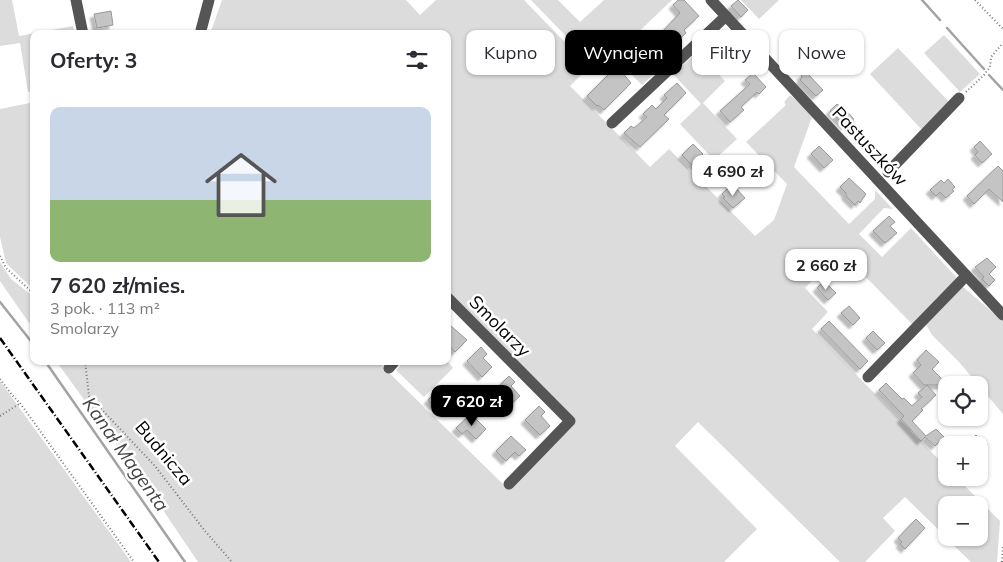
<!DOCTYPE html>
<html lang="pl">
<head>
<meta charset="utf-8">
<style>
  body { margin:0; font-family:Mulish,sans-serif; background:#f7f7f7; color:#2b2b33; height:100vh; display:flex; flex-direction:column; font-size:19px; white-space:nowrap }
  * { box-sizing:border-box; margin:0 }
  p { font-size:16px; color:#7c7c81 }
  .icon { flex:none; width:28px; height:28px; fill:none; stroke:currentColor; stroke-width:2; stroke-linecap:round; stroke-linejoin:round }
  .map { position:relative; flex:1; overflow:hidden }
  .panel { position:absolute; left:30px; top:30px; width:421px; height:335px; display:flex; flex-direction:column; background:#fff; border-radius:10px; box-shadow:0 1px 4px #0004 }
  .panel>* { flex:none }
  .guide { position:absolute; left:466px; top:30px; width:461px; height:45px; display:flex; gap:10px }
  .controls { position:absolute; left:938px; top:376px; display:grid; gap:10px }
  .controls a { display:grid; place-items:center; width:50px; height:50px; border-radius:10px; background:#fff; box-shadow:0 1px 4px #0004; font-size:25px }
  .price { position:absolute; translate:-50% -42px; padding:0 11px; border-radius:10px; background:#fff; color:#222; font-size:16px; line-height:32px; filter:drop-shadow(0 1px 2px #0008) }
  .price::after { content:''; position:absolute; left:50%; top:30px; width:15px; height:11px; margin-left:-8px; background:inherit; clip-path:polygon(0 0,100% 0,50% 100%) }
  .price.current { background:#000; color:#fff }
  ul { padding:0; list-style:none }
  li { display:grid; align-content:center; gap:10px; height:265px; padding:0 20px }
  li span { display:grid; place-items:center; height:155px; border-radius:10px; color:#555 }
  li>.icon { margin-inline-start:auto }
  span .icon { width:90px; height:90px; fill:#fffc; stroke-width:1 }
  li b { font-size:21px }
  h2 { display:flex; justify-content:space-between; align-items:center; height:60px; padding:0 20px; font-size:21px }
  .chip { padding:0 18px; border-radius:10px; background:#fff; box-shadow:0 1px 4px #0004; font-size:18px; line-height:45px }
  .chip.current { background:#000; color:#fff }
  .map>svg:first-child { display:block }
</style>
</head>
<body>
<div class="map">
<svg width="1003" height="562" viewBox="0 0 1003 562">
  <defs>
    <filter id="shadow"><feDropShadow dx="-4" dy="4" stdDeviation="1" flood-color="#0004"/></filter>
  </defs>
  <rect width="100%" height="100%" fill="#fff"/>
  <!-- green -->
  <g fill="#dcdcdc">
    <path d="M0,0H12L19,36L73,26L75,34H34V91L28,92L20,43L0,46Z"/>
    <path d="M222,0H406L420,15L436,0H524L589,67L570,86L650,167L669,149L755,236L774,220L787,184L746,142L786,105L784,102L790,95L801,104L812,117L794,167L849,224L875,199V190L893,209L884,208L859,234L882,257L911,228L957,278L913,325L848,259L830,278L822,270L805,288L828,312L812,329L946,467V478H957L1000,521L997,562H971L946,538H979V505H946V537L905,497L883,518L895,531L865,562H840L698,422L675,446L757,529L724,562H198L146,485L56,361H386L382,366L504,485L575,421L448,292V34H210Z"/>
    <path d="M531,0H558L580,22L604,0H672L630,40L659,69L642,85L607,50L593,64Z"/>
    <path d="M741,0H779L759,19Z"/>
    <path d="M944,35L980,74L960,92L924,53Z"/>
    <path d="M898,48L949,102L922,130L870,74Z"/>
    <path d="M697,52L725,81L703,103L737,139L714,160L680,124L701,104L673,74Z"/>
    <path d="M30,103L34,121V290L6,263L0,237V109Z"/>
    <path d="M0,262L11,279L34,297V330L0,281Z"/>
    <path d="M962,286L1003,321V414L959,362L932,335L927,326L926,321Z"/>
    <path d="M405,361H447L453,368L424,397L396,370Z"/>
    <path d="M0,381L131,562H0Z"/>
  </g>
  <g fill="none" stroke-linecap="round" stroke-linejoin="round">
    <!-- stream -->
    <g stroke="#a3a3a3" stroke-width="2.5">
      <path d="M922,0L940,20"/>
      <path d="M947,28L984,69"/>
      <path d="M989,75L1003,90"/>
      <path d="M0,302L34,345"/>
      <path d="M45,361L185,562"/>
    </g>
  </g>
  <!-- building -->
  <g fill="#c4c4c4" stroke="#999" filter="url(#shadow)">
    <path d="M678,0H684L699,16L684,30L686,33L657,60L646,49L680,13L673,5Z"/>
    <path d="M738,0L748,10L741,17L731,6Z"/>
    <path d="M111,11L113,25L97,28L94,14Z"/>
    <path d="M726,43L734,52L723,64L713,53Z"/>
    <path d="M617,66L631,83L604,110L598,105L597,106L587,96Z"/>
    <path d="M806,72L823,90L816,96L800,80L802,78L801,76Z"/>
    <path d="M753,73L766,87L759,94L757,92L741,107L744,110L730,122L720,111L750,84L745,80Z"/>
    <path d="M677,83L686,93L664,115L669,119L640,147L624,133L631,126L634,128L647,117L643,114L652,105L656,109L667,98L664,95Z"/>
    <path d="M837,104L841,107L842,106L853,118L855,127L847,124L845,126L830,111Z"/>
    <path d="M980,141L992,154L982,163L975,155L978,152L974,147Z"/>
    <path d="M693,144L703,154L701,156L704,159L696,167L693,164L692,165L682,155Z"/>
    <path d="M819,146L833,160L824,168L811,154Z"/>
    <path d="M743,157L752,167L746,173L736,163Z"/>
    <path d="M998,166L1003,171V202L989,189L974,204L967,196Z"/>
    <path d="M849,178L866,194L860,203L858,201L855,205L846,196V193L840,187Z"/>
    <path d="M948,179L955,187L952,190L954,191L946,198L940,192L936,196L930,190L941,180L944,183Z"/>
    <path d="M730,186L733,189L735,187L745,198L733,208L723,198L725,197L722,194Z"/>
    <path d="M889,216L895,222L890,226L897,233L885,243L873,231Z"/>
    <path d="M987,258L996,267L989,274L995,280L989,286L982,279L984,277L975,267Z"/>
    <path d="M824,281L836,293L828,300L817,288Z"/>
    <path d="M849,306L860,318L853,325L841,313Z"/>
    <path d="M829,321L868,361L860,369L821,329Z"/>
    <path d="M451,326L467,340L455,352L448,344V330Z"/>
    <path d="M873,331L885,343L877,350L866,338Z"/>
    <path d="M481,347L487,354L483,358L492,367L482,377L467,361Z"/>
    <path d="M926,350L939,362L932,369L948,385H927L936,395L921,409L923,410L912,421L926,436L936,429L944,437L935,446L925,437L921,441L901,419L904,416L879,390L886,383L902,399L904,398L912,406L922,397L918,393L927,385H924L913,373L921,365L917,360Z"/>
    <path d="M509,376L515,382L511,386L520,396L510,405L495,390Z"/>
    <path d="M442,386L458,401L448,410L439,402L434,406L428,400Z"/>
    <path d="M539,406L545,412L541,416L550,426L540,435L525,420Z"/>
    <path d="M471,414L486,429L476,439L467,430L462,434L456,428Z"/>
    <path d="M976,435L978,437L979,436L988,445H965Z"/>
    <path d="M511,436L526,450L519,456L515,452L506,461L496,451Z"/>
    <path d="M916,519L925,528L905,549L900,544L902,542L898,538Z"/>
  </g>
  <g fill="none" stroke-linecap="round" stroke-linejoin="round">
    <!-- path -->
    <g stroke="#777" stroke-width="2" stroke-dasharray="1 2.5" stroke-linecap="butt">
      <path d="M975,0L1003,29"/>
      <path d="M966,92L984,75L990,67L991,57L1003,43"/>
      <path d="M0,256L6,268L34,294"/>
      <path d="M85,361L89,396L155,466L205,531L232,562"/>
      <path d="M0,379L12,395L20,403L134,562"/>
      <path d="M0,416L19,404"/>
      <path d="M1002,562L1003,545"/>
    </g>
    <!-- minor -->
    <g stroke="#555" stroke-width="11">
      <path d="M76,0L83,34"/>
      <path d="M711,0L1003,315"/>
      <path d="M200,34L209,0"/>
      <path d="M612,123L726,16"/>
      <path d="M888,172L959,98"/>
      <path d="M448,298L570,421L509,484"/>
      <path d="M389,368L395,361"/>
      <path d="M868,377L966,276"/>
    </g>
    <!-- rail -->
    <path stroke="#000" stroke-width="2.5" stroke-dasharray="8 2.5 1 2.5" stroke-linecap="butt" d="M0,338L159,562"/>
  </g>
  <g text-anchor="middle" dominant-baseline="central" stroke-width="5" stroke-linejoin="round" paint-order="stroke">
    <!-- street labels -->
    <g font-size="18" fill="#000" stroke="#fff">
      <text transform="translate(870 146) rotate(47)">Pastuszków</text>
      <text transform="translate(500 326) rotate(45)">Smolarzy</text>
      <text transform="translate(164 453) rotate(50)">Budnicza</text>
    </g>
    <!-- water labels -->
    <g font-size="19" font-style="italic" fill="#444" stroke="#fff">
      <text transform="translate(126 454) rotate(55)">Kanał Magenta</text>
    </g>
  </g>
</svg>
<div class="controls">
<a><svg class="icon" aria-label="locate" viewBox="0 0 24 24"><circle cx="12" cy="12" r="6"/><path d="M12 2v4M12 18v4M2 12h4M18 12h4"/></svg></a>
<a>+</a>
<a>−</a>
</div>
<b class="price" style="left:733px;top:197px">4 690 zł</b>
<b class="price" style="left:826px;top:291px">2 660 zł</b>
<b class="price current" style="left:472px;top:427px">7 620 zł</b>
<div class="guide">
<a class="chip">Kupno</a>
<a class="chip current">Wynajem</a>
<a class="chip">Filtry</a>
<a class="chip">Nowe</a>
</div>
<section class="panel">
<h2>Oferty: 3<svg class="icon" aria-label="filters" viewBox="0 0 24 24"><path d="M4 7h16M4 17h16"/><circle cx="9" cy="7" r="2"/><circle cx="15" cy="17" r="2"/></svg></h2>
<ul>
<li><span style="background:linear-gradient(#c9d6e8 60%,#8fb573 0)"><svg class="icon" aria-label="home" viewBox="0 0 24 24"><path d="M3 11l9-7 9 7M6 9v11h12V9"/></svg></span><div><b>7 620 zł/mies.</b><p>3 pok. · 113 m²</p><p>Smolarzy</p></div></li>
</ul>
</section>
</div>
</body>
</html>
